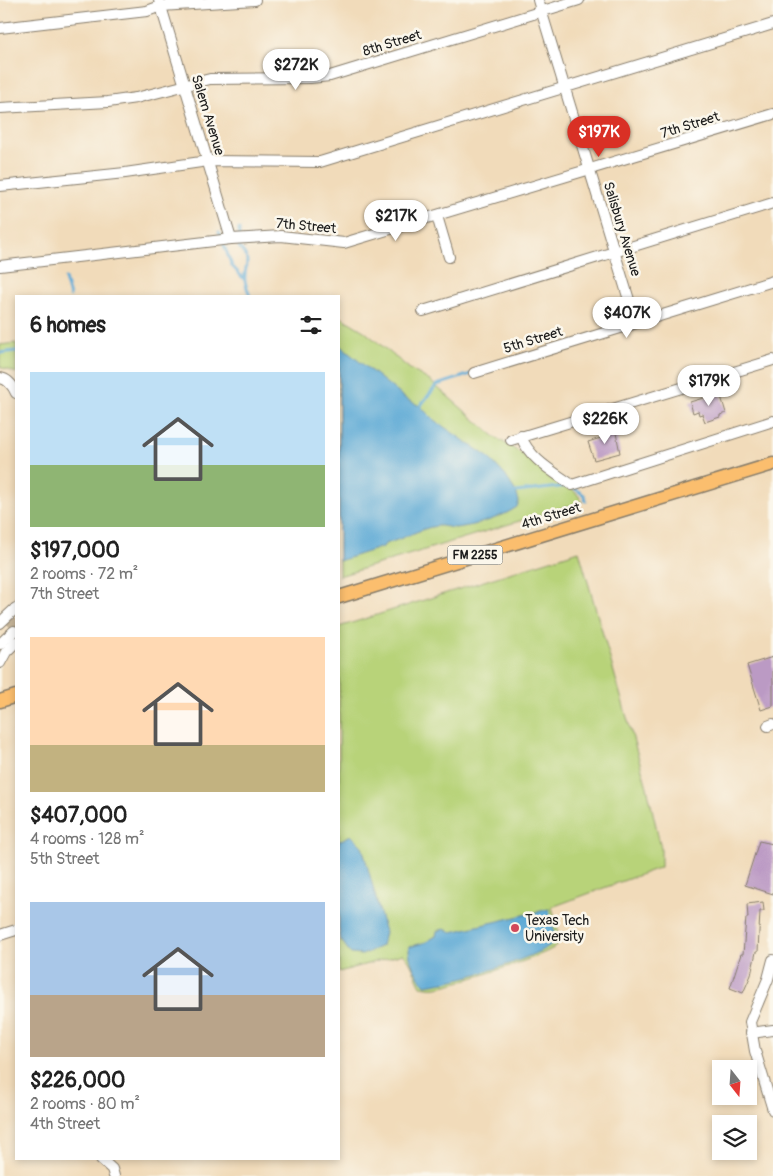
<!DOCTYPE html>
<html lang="en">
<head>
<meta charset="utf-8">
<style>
  body { margin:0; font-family:Pangolin,sans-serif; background:#f6f6f6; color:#222; height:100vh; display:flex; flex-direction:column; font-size:19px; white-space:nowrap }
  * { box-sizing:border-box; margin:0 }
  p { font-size:16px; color:#767676 }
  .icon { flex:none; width:28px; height:28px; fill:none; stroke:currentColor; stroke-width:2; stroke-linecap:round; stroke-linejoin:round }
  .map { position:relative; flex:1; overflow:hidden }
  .sheet { position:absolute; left:15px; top:295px; width:325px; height:865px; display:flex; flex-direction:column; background:#fff; border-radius:0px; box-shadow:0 2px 8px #0003 }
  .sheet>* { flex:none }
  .needle { width:32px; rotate:163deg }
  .controls { position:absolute; left:712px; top:1060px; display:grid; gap:10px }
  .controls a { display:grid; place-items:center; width:45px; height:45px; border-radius:0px; background:#fff; box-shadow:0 2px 8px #0003; font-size:25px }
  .price { position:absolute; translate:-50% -42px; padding:0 11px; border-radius:18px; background:#fff; color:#222; font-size:16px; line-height:32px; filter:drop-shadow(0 1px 2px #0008) }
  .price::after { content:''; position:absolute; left:50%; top:30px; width:15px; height:11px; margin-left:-8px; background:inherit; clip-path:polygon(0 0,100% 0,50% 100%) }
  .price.on { background:#d93025; color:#fff }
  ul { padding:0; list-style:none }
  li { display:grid; align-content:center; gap:10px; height:265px; padding:0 15px }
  li span { display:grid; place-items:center; height:155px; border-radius:0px; color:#555 }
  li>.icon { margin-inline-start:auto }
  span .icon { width:90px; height:90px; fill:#fffc; stroke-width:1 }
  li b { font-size:21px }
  h2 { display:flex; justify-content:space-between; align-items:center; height:60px; padding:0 15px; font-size:21px }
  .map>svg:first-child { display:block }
</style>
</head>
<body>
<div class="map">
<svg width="773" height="1176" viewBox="0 0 773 1176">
  <rect width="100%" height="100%" fill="#fbf7ec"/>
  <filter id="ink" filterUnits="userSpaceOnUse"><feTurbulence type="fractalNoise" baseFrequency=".02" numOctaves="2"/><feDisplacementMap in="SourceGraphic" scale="10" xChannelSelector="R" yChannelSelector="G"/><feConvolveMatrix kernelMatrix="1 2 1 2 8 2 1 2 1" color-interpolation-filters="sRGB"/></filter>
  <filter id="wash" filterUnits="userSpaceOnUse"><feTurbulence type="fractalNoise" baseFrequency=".0096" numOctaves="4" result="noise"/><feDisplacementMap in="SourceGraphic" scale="20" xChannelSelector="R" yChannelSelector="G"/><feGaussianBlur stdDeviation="1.12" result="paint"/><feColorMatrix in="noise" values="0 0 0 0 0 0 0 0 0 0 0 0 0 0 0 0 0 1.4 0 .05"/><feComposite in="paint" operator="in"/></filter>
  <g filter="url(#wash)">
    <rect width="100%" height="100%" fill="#f1dbba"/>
    <!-- green -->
    <g fill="#b8d379" stroke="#6a784a">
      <path d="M339,316L364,331L410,369L430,381L495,437L556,475L578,495L582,502L339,576Z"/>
      <path d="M16,343V373L0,367V345Z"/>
      <path d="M579,551L647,787L661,848V867L552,907C554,916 562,937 557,945C551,955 453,985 437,987C432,988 426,987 421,986C415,976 412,962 403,954L339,972V627Z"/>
    </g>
    <!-- water -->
    <g fill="#5ba9d5" stroke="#3c6278">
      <path d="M339,345L406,399L420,406L434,420L488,457L505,475L516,492L519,501L517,507C501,518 475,526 455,528C449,528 443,525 436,526C419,529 403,539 385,544L383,547L339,561Z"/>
      <path d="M351,835L362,846L385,932L382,946L362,955L351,954L341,940L339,928V841Z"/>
      <path d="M549,909L554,930V943C529,961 456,982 425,985C416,975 408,960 409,947L426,942L436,936L437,931L444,929L452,932Z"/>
    </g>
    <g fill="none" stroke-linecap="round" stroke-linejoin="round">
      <!-- stream -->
      <g stroke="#5ba9d5" stroke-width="3">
        <path d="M239,229V247C254,263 243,265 245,281C246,286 248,291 250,296"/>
        <path d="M219,232L232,266L244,279"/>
        <path d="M65,279L70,296"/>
        <path d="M0,353L16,351"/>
        <path d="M420,406L437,385L471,374"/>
        <path d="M573,487L584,495L586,501"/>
        <path d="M516,492L568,486"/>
      </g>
    </g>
    <g id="blocks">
      <!-- building -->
      <g fill="#bb9ac4">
        <path d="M720,393L726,413L720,415V417L705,422L702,414L699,415L698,411L693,413L690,402Z"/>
        <path d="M615,428L620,453L594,460L588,442L604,437L602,432Z"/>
        <path d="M773,657V706L761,710L747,665Z"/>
        <path d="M759,841L773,844V894L745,885Z"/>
        <path d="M763,902L764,911H760L758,952H756L751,975L743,993L730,988L741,954H743L746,918H748L747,904Z"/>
      </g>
    </g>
  </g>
  <g filter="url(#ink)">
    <use href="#blocks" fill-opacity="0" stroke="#867c6b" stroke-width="1"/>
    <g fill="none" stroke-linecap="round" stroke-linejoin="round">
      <!-- minor-tunnel -->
      <path stroke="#c6b59a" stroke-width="10" stroke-dasharray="10 5" stroke-linecap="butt" d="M10,627L16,620"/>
      <defs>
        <g id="minor">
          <path d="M159,0L231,239"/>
          <path d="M538,0L636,323"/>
          <path d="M0,28L147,11L161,6L255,0"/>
          <path d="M0,108L108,102L136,98L210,79L310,78L330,76L579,0"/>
          <path d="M0,186L125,173L208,161L320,162L773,24"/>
          <path d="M437,216L449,257"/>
          <path d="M0,266L231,239L281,236L344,243L773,114"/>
          <path d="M423,311L773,203"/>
          <path d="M474,373L773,281"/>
          <path d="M0,378C8,379 13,386 16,393"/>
          <path d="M521,436C529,459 554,472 572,485L773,421"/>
          <path d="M511,440L773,360"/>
          <path d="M0,623L16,608"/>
          <path d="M0,644L14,631"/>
          <path d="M0,663L6,652L16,642"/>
          <path d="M768,726L773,724"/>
          <path d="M0,935L16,930"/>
          <path d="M773,960L768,979L750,1022L755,1051L773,1110"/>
          <path d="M751,1033L773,1030"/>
          <path d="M101,1159L112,1169L114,1176"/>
        </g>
        <g id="major">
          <path d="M339,597L773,464"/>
          <path d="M0,701L16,696"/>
        </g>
      </defs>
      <!-- minor casing -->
      <use href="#minor" stroke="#867c6b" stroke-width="12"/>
      <!-- major casing -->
      <use href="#major" stroke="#867c6b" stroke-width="15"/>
      <!-- minor -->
      <use href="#minor" stroke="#fff" stroke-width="10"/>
      <!-- major -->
      <use href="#major" stroke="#fbbe6e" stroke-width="12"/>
    </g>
  </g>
  <!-- markers -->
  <circle fill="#d1495b" stroke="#fbf7ec" stroke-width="2" cx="515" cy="928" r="5"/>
  <g text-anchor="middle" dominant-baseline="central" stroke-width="5" stroke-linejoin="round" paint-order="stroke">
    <!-- shield labels -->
    <rect fill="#fbf7ec" stroke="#5f5e5a" stroke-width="1" x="447.5" y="545.5" width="55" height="19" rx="4"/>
    <g font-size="12" font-weight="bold" fill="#1c1c1c">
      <text x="475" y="555">FM 2255</text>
    </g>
    <!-- street labels -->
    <g font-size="14" fill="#1c1c1c" stroke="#fbf7ec">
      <text transform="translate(392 43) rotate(-17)">8th Street</text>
      <text transform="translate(208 115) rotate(73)">Salem Avenue</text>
      <text transform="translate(690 125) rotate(-17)">7th Street</text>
      <text transform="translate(306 226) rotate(5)">7th Street</text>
      <text transform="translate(622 229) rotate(73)">Salisbury Avenue</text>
      <text transform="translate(533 340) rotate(-17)">5th Street</text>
      <text transform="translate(551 516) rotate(-17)">4th Street</text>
    </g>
    <!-- poi labels -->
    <g font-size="14" fill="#1c1c1c" stroke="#fbf7ec" text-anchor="start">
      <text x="525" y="920">Texas Tech<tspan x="525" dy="16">University</tspan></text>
    </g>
  </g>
</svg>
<div class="controls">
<a><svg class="needle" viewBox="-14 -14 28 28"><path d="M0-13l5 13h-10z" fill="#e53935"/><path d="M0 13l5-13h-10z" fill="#767676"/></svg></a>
<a><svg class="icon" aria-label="layers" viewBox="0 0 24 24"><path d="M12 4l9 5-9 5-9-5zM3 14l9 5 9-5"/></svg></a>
</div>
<b class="price" style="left:296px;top:91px">$272K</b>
<b class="price on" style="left:599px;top:158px">$197K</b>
<b class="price" style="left:396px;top:242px">$217K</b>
<b class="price" style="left:627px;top:339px">$407K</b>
<b class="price" style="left:709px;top:407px">$179K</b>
<b class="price" style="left:605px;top:445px">$226K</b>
<section class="sheet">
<h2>6 homes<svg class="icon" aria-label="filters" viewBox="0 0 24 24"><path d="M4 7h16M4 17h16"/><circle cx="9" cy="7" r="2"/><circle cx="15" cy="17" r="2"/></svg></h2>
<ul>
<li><span style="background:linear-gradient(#bfe0f5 60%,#8fb573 0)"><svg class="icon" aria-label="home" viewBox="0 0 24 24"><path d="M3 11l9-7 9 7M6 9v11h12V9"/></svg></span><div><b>$197,000</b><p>2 rooms · 72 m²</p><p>7th Street</p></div></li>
<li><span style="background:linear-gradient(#ffd9b3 70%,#c2b280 0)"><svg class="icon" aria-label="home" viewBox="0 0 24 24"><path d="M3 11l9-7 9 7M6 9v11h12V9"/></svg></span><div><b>$407,000</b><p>4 rooms · 128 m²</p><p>5th Street</p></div></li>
<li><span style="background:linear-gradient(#a9c7e8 60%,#b9a48a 0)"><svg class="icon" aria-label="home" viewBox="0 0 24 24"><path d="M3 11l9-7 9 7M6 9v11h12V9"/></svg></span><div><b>$226,000</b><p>2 rooms · 80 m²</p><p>4th Street</p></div></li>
</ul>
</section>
</div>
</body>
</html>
